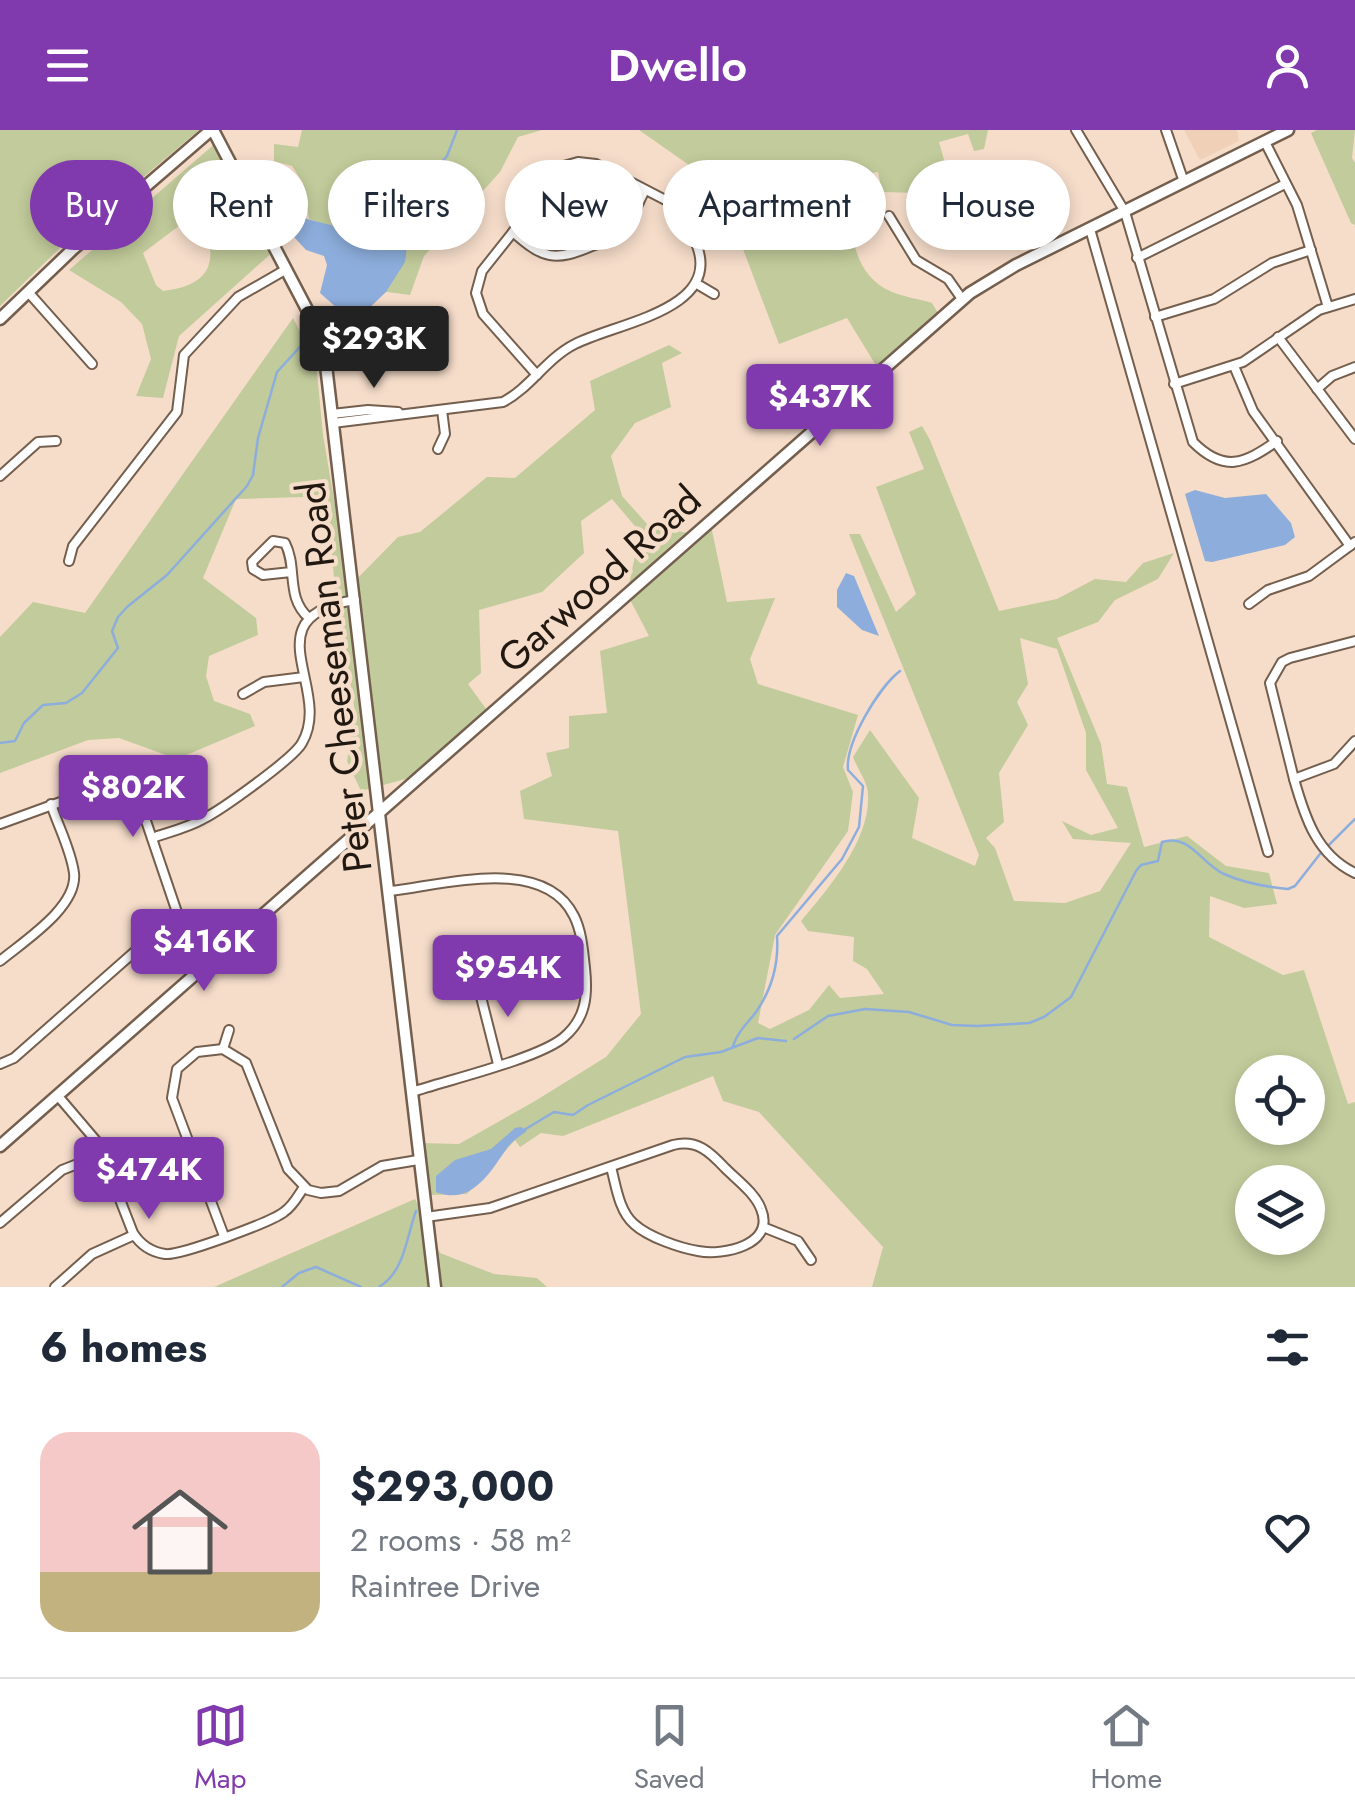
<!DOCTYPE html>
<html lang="en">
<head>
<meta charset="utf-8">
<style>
  body { margin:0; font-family:Jost,sans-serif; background:#f6f6f7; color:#1f2937; height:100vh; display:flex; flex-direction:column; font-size:38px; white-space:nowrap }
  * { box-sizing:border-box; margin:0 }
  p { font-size:32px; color:#747a83 }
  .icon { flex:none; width:55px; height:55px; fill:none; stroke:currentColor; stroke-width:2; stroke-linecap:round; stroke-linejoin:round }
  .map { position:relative; height:1157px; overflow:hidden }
  .side { display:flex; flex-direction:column; background:#fff; flex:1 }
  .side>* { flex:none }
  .hud { position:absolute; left:30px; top:30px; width:1295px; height:90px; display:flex; gap:20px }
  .fabs { position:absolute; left:1235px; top:925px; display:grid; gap:20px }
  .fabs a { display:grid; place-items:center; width:90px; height:90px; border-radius:50%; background:#fff; box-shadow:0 5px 15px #0003; font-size:50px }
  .price { position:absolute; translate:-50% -85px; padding:0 22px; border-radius:10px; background:#803aad; color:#fff; font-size:32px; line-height:65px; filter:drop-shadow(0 2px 5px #0008) }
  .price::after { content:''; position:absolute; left:50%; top:60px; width:30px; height:22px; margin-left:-15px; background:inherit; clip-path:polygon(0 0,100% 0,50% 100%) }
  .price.selected { background:#222; color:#fff }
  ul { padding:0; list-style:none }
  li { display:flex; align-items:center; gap:30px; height:250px; padding:0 40px }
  li span { display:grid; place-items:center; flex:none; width:280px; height:200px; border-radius:30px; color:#555 }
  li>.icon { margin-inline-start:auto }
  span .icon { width:120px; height:120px; fill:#fffc; stroke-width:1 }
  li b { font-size:42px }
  h2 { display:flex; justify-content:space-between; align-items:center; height:120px; padding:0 40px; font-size:42px }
  .chip { padding:0 35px; border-radius:45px; background:#fff; box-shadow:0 5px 15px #0003; font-size:35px; line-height:90px }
  .chip.selected { background:#803aad; color:#fff }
  header { display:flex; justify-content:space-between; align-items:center; height:130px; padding:0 40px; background:#803aad; color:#fff; font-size:45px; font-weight:600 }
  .menu { display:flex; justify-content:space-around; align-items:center; height:140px; border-top:2px solid #e0e1e3; background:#fff; font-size:28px; color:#747a83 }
  .menu a { display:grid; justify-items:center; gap:5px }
  .menu .selected { color:#803aad }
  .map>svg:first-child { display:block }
</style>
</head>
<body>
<header><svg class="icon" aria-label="menu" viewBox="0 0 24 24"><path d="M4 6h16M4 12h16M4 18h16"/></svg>Dwello<svg class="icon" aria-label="person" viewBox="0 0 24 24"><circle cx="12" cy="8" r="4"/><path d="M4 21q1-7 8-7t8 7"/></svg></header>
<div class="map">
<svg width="1355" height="1157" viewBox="0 0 1355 1157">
  <rect width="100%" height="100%" fill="#f6ddca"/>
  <!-- built -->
  <path fill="#f0d1b8" d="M1184,0H1237L1239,11L1200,30Z"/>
  <!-- green -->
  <g fill="#c2cb9b" fill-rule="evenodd">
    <path d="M0,0H199L61,117L0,176Z"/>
    <path d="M302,0H542L518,7L500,42L424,126L410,165L380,161L401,136L423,74L397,40L380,38L352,94L338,99L309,89L303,53L292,36L274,31V14L298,17Z"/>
    <path d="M639,0H988L984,19L974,21L968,4L939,12L956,72L948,75L932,53L917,63L882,62L878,42L849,47C851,89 846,142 892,162C904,167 919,169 932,173L942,190L880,242L847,188L779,214L719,56Z"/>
    <path d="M1317,0H1355L1352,28L1355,33V95L1351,93L1311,3Z"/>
    <path d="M218,11L275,120L179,206L163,268L136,266L151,229L142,194L121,172L69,140ZM200,80C216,124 220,154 163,161L156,155L143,123Z"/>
    <path d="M293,188L316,232L323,305L349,457L398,407L420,402L487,347L515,348L595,280L590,251L669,215L682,223L662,233L671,277L635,293L611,326L622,366L648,395L693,404L710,391L727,472L775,468L750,529L758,554L858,585L843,637L853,662L848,701L775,805L758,893L770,899L809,880L829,855L840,868L884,864L867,839L853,831L854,807L808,801L801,791C828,759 871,710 868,664C868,653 857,638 853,627L870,600L919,668L912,708L975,736L979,725L849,404H860L896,482L916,464L876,357L924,339L909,302L922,296L930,310L999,481L1057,469L1095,449L1126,452L1143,433L1174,423L1158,449L1115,470L1098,492L1057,508L1101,614L1107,654L1127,657L1144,717L1187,706L1226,736L1269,743L1277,774L1244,778L1210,766L1209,807L1283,845L1304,840L1348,974L1355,972V1157H872L883,1117L759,982L723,971L713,946L563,1006L541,1003L520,1017L515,1010L467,1064L428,1065L421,1013L459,1014L535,971L606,927L641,884L618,701L524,689L520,661L552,646L546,623L569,618V586L607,583L600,521L649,506L627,464L640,402L612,369L581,391L584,423L542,462L479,480L481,543L468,554L492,587L424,644L361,661L347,631L355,582L335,459L328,381L305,367L236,369L203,448L256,488L258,505L209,526L206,546L214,571L250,584L255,596L177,629L119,608L88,610L0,643V507L33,472L85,483ZM1020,508L1057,519L1086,603V640L1118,698L1091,705L1062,691L1073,709L1131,713L1100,761L1065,773L1014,771L995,718L986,708L1004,692L999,643L1028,595L1017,572L1028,554ZM1252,942H1308V998H1252ZM1252,1052H1308V1108H1252Z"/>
    <path d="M415,1069L440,1123L494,1144L537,1148L547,1157H214Z"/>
  </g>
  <!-- water -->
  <g fill="#8daedc">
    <path d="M380,37C404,42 416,55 424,79L409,101L405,132L386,162L366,181L346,186L320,163L327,135L324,126L306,120L284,96L281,86L296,79L307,89L342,98L349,92L358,70L354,65L365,57Z"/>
    <path d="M1195,360L1225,368L1266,364L1291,393L1295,407L1285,415L1212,432L1205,431L1185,364Z"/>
    <path d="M846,443L854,446L879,506L862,500L837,477V460Z"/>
    <path d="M521,997L527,1001C520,1006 512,1011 507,1018C490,1043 471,1076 436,1062V1046L455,1030L491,1019L515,998Z"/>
  </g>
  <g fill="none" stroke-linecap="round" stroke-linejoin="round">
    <!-- stream -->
    <g stroke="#8daedc" stroke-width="2.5">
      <path d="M414,64L447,26L457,0"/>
      <path d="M324,193L337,182"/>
      <path d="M0,613L15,611L24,593L43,575L66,573L82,563L118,518L112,501L118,487L127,477L167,445L247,356L253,345L258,308L277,242L310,206"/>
      <path d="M794,909L828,886L865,879L909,882L952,895L977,896L1029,893L1044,887L1071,867L1136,741L1141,735L1158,731L1162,712C1189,703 1202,734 1224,744C1244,753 1266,757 1288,759L1295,756L1320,724L1355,689"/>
      <path d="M733,916C738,901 747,894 756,882C772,859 779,835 777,806L842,729L859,697L863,656L848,640C845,613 879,557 900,541"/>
      <path d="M524,1000L554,982L573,985L588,975L685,927L721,922L758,908L786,911"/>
      <path d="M282,1157L299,1143L316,1137L361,1157"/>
      <path d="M379,1157C405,1141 406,1108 416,1081"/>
    </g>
    <defs>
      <g id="street">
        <path d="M1076,0L1125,82L1193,312C1224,343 1244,334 1277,311"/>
        <path d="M1166,0L1184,52"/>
        <path d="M1265,12L1297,75L1328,177"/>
        <path d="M889,86L916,130L948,149L962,169"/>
        <path d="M1090,99L1268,722"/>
        <path d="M513,102C543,129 555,132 592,116C602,112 613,109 621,102C632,91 638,73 645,60"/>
        <path d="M1137,128L1285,54"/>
        <path d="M697,154L714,164"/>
        <path d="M29,163L92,234"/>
        <path d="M1155,187L1214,169L1272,133L1311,120"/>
        <path d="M1278,207L1355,309"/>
        <path d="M1234,236L1253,281L1350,416"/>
        <path d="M1174,254L1243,232L1319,180L1355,169"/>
        <path d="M1317,259L1332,246L1355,237"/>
        <path d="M332,284L368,280L398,282"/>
        <path d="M333,293L503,272C530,258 547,228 575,214C616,193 721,180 697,116C691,101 687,86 675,75L596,34L578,32L560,37L548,48L513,102L482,141L476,163L483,184L537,245"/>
        <path d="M438,319L445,304L442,280"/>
        <path d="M0,346L38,312L56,311"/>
        <path d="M69,431L73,416L177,282L184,225L238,167L285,140"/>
        <path d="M291,442L263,445L253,439L252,432L273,411L285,413C298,438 285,467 309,488"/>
        <path d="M1249,474L1268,460L1309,446L1355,412"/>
        <path d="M1355,511L1290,528L1282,532L1270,553L1294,649L1334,634L1355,611"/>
        <path d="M243,564L264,552L304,547"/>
        <path d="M1294,649C1305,688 1317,725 1355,743"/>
        <path d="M0,694L99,658H114L136,671L144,685L182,797L210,832"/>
        <path d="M152,708C169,702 187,698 203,689C221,680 293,629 302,613C334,559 249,487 355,470"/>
        <path d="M390,761C444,755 544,725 574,786C582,802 583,821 585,838C588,866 586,889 563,908C537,929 448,950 412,962"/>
        <path d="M0,831C24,811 78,777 74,743C71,720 58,696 51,674"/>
        <path d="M479,859L498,934"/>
        <path d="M223,919L229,900"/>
        <path d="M0,934L14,928L149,809L182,797"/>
        <path d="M58,966L98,1013L133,1103C140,1114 151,1122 165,1124C180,1126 271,1092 284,1082C293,1076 298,1066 304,1057"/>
        <path d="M426,1087L490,1078L673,1015C697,1009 710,1022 725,1038C737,1050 755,1063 761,1079C776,1115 723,1126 698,1121C680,1118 648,1107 634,1094C619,1081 616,1056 611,1037"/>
        <path d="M0,1093L62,1040L103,1024"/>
        <path d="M763,1097L798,1111L811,1130"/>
        <path d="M224,1106L172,968L177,939L197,922L223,919L246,933L288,1039L308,1060L321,1063L339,1061L382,1036L418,1030"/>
        <path d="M55,1157L92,1124L134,1105"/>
      </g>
      <g id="secondary">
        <path d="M213,0L323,210L435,1157"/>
        <path d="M0,189L73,119L211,0"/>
        <path d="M0,1016L970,163L1016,135L1288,0"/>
      </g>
    </defs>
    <!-- street casing -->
    <use href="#street" stroke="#745f4e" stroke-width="12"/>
    <!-- secondary casing -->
    <use href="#secondary" stroke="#745f4e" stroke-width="15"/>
    <!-- street -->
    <use href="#street" stroke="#fff" stroke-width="8"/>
    <!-- secondary -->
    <use href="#secondary" stroke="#fff" stroke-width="10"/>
  </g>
  <g text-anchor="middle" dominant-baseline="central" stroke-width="8" stroke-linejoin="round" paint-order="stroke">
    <!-- street labels -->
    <g font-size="40" fill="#211811" stroke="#f6ddca">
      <text transform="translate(599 449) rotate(-42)">Garwood Road</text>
      <text transform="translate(334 547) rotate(-97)">Peter Cheeseman Road</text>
    </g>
  </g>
</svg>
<div class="fabs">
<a><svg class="icon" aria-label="locate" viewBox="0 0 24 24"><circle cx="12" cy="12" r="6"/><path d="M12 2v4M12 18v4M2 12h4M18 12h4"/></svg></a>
<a><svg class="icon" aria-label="layers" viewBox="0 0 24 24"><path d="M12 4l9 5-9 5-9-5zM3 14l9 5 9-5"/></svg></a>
</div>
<b class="price selected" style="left:374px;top:261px">$293K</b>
<b class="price" style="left:820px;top:319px">$437K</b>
<b class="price" style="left:133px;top:710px">$802K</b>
<b class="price" style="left:204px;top:864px">$416K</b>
<b class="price" style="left:508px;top:890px">$954K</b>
<b class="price" style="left:149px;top:1092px">$474K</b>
<div class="hud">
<a class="chip selected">Buy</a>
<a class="chip">Rent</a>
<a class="chip">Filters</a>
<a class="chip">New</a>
<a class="chip">Apartment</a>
<a class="chip">House</a>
</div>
</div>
<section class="side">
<h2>6 homes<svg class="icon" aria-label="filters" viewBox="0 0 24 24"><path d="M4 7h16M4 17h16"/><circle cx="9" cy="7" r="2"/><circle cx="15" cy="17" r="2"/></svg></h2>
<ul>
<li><span style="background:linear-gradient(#f6c9c9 70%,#c2b280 0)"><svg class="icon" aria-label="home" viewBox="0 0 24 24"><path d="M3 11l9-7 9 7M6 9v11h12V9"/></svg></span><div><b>$293,000</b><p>2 rooms · 58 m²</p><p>Raintree Drive</p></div><svg class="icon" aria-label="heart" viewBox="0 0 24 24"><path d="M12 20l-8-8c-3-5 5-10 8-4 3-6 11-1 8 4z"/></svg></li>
</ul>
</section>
<nav class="menu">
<a class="selected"><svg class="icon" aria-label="map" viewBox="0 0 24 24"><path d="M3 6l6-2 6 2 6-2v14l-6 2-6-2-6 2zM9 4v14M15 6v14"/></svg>Map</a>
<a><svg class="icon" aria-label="saved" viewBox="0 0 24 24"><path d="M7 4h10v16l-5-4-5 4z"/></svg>Saved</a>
<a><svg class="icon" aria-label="home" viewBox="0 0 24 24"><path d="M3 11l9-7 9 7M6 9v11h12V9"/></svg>Home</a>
</nav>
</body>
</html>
